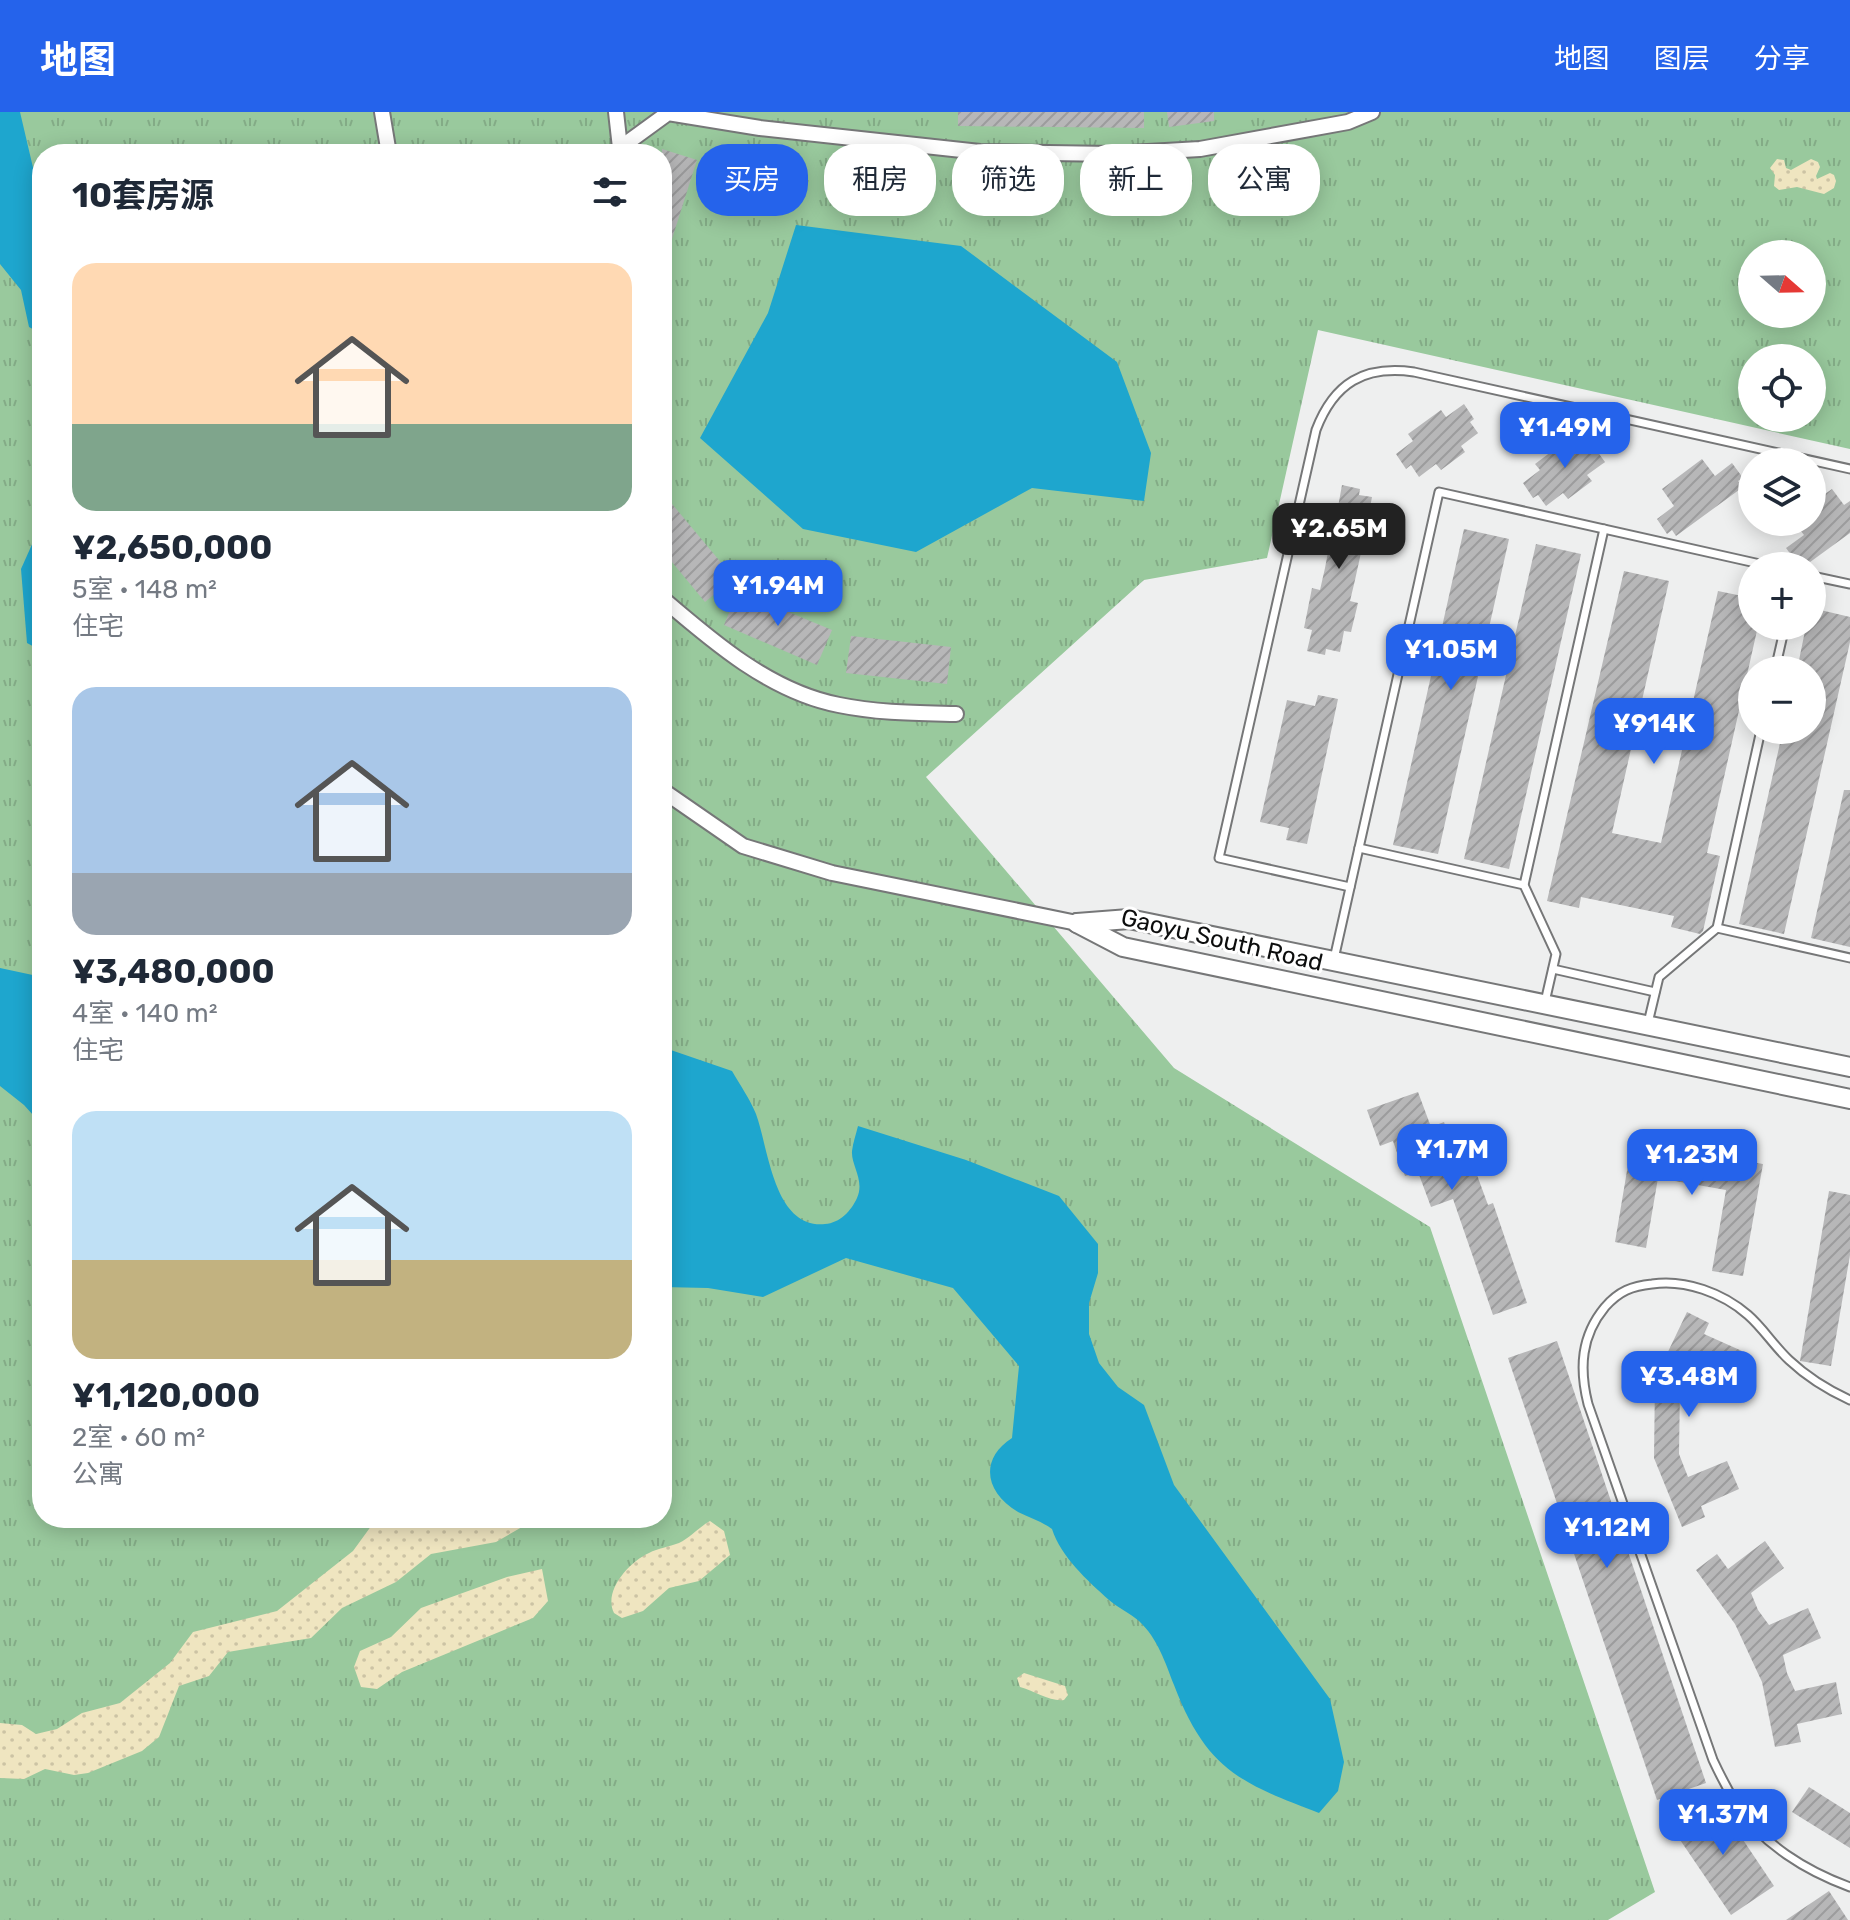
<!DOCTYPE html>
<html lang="zh">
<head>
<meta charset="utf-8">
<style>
  body { margin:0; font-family:Rubik,"Noto Sans SC",sans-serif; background:#f6f6f7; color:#1f2937; height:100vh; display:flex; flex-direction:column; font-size:30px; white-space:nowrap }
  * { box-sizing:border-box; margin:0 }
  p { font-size:26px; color:#747a83 }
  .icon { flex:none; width:44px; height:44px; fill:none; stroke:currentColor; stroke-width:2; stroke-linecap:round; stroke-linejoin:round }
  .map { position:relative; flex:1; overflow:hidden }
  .side { position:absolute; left:32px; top:32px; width:640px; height:1384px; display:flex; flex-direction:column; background:#fff; border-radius:32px; box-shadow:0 4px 20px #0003 }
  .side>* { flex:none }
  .hud { position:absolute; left:696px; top:32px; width:760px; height:72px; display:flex; gap:16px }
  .needle { width:52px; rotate:110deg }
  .fabs { position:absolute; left:1738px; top:128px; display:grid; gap:16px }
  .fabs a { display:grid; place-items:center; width:88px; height:88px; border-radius:50%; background:#fff; box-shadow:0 4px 20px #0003; font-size:40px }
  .price { position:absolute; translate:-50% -68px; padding:0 18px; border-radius:16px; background:#2563eb; color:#fff; font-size:26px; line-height:52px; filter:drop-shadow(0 2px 4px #0008) }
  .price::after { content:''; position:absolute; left:50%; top:48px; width:24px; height:18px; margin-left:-12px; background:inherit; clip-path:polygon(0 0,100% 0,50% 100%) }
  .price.current { background:#222; color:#fff }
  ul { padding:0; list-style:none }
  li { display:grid; align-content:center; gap:16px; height:424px; padding:0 40px }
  li span { display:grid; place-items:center; height:248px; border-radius:24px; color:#555 }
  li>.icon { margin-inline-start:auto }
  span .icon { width:144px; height:144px; fill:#fffc; stroke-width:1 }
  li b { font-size:34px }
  h2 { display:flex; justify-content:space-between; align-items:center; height:96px; padding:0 40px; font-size:34px }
  .pill { padding:0 28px; border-radius:32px; background:#fff; box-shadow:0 4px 20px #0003; font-size:28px; line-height:72px }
  .pill.current { background:#2563eb; color:#fff }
  header { display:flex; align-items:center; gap:48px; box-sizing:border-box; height:112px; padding:0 40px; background:#2563eb; color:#fff }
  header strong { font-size:38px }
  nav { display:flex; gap:44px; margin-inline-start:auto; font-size:28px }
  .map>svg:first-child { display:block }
</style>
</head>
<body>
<header>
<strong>地图</strong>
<nav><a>地图</a><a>图层</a><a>分享</a></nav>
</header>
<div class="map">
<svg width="1850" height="1808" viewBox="0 0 1850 1808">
  <defs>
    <pattern id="grass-tufts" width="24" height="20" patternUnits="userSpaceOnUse" patternTransform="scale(2)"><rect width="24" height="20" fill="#99c99d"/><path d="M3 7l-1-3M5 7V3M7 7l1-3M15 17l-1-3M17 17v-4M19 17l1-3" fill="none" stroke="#83ab86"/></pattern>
    <pattern id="sand-dots" width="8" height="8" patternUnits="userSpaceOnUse" patternTransform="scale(2)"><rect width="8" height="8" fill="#efe5c0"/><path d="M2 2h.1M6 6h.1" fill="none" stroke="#ccc3a4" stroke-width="1.8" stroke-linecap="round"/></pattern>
    <pattern id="building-hatch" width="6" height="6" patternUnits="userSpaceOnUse" patternTransform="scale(2)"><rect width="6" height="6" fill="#b7b7b8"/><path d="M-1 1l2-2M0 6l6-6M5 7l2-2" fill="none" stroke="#9c9c9d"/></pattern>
  </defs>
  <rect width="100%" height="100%" fill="#eeefef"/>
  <!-- grass -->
  <path fill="url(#grass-tufts)" fill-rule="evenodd" d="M0,0H1850V337L1318,218L1267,446L1144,468L926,665L1174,956L1430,1115L1655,1780L1608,1808H0ZM42,42H662V1406H42ZM1752,142H1812V202H1752ZM1752,246H1812V306H1752Z"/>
  <!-- sand -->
  <g fill="url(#sand-dots)">
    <path d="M1777,47L1784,48L1786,56L1791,58L1811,47L1818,50L1820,55L1816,64L1817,67L1830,61L1834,63L1836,69L1834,76L1824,82L1797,75L1779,78L1774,74L1775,63L1770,56Z"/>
    <path d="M377,1406H533L529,1411L496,1430L431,1442L396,1470L342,1496L311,1526L228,1540L209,1564L179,1574L159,1625L142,1639L88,1661L74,1663L45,1657L24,1667L0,1666V1611L22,1613L36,1622L57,1617L82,1601L120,1591L170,1551L193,1520L277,1499L353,1439Z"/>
    <path d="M710,1409L724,1419L730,1443L699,1469L669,1476L643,1499L622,1506L614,1501C603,1479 629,1450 649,1441C658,1436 669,1435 679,1431C690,1426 699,1415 710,1409Z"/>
    <path d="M542,1457L548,1489L533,1506L402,1560L377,1577L361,1575L354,1555L360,1539L391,1525L421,1496L507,1465Z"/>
    <path d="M1024,1561L1065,1574L1068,1583L1064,1588C1051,1590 1034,1579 1020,1575L1017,1566Z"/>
  </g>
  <!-- water -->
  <g fill="#1ea6ce">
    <path d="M0,0H20L42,94V222L29,215L21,178L0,152Z"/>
    <path d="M796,113L961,134L1117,250L1151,341L1144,389L1032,376L916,440L803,417L700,326L768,201Z"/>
    <path d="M42,410V539L27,531L21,457Z"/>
    <path d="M0,856L42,865V1013L24,993L0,974Z"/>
    <path d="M662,935L732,959C740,973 750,987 756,1002C769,1038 774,1117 825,1112C840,1111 851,1099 857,1086C865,1068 851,1054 852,1039C853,1031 856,1022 858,1014L966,1048L1059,1084L1098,1132V1161L1089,1191V1222L1099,1251L1118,1275L1144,1293L1174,1373L1330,1587L1344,1650L1338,1679L1319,1701C1240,1671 1206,1657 1174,1573C1165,1550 1158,1527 1139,1509C1130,1501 1118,1496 1109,1488C1087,1468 1061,1445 1052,1417C1041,1409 1030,1406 1018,1400C985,1381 979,1347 1012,1326L1019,1254L953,1176L846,1146L763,1185L708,1176L662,1175Z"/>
  </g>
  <!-- building -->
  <g fill="url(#building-hatch)">
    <path d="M958,0H1144V16L958,14Z"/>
    <path d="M1167,0H1214V9L1169,15Z"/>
    <path d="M662,37L697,48L665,149H662Z"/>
    <path d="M1464,292L1474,307L1470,310L1478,321L1461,334L1465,340L1441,358L1436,352L1419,365L1411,353L1406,357L1396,342L1413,329L1408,322L1441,298L1446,305Z"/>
    <path d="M1591,321L1601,336L1597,339L1605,350L1587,363L1592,369L1568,387L1563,381L1546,394L1538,383L1533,386L1523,371L1540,358L1535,352L1568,327L1573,334Z"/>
    <path d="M1702,347L1715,364L1732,351L1743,366L1738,369L1743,375L1676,424L1672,418L1667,422L1657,407L1674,394L1662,377Z"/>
    <path d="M1342,373L1360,377L1359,383L1372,385L1368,406L1375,408L1369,438L1362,436L1355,468L1350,489L1358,491L1351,520L1344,519L1340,540L1326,537L1325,543L1307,539L1312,518L1304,516L1312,476L1320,478L1325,456L1329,435L1321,433L1330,393L1338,395Z"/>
    <path d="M1832,377L1844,393L1850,389V421L1806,453L1801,447L1797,451L1786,436L1804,423L1794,410H1812V391Z"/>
    <path d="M662,380L734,466L705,490L662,438Z"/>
    <path d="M1464,417L1509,427L1438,742L1393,733Z"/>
    <path d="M1536,432L1581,442L1509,757L1464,747Z"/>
    <path d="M1624,459L1669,469L1612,721L1661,731L1718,479L1752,486V514H1758L1707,741L1720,744L1703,819L1700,822L1671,815L1674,804L1581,785L1579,796L1547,789Z"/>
    <path d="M738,479L832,518L817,553L724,513Z"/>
    <path d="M1812,496L1850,505V530L1784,822L1739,812L1783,618H1812V558H1797L1806,514H1812Z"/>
    <path d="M851,524L951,535L947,572L846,561Z"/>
    <path d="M1318,583L1338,587L1307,732L1286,728L1289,716L1260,710L1287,588L1315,594Z"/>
    <path d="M1844,678H1850V835L1811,826Z"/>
    <path d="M1418,980L1431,1015L1444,1010L1456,1046L1469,1041L1488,1093L1493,1091L1527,1191L1493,1203L1453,1087L1431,1095L1418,1060L1405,1064L1393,1029L1380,1034L1367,998Z"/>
    <path d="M1632,1029L1763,1052L1743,1164L1712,1159L1726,1078L1658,1066L1646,1136L1615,1130Z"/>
    <path d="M1829,1079L1850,1083V1143L1831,1254L1800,1249Z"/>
    <path d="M1687,1200L1709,1211L1704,1222L1742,1239L1728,1268L1691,1250L1680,1273L1679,1342L1688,1365L1727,1349L1739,1377L1701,1394L1705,1405L1682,1415L1654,1346L1655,1267Z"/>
    <path d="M1557,1229L1706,1671L1657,1688L1508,1246Z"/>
    <path d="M1765,1429L1784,1456L1751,1481L1758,1498L1769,1513L1808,1496L1821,1526L1783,1543L1787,1561L1795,1579L1836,1570L1842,1602L1797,1612L1801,1630L1775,1635L1762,1570L1735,1512L1696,1458L1717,1442L1728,1457Z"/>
    <path d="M1809,1675L1850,1701V1736L1792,1700Z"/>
    <path d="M1715,1686L1774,1774L1731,1803L1672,1716Z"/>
    <path d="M1829,1779L1848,1808H1786Z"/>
  </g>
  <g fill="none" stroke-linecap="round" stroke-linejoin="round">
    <defs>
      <g id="service">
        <path d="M1812,464L1850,472"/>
        <path d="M1775,558L1785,514"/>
        <path d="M1359,736L1524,773"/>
        <path d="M1350,775L1219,746L1316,318C1334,271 1364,253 1414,260L1850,357"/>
        <path d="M1717,816L1850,846"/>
        <path d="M1334,847L1439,380L1769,454"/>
        <path d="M1553,857L1655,880"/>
        <path d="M1545,890L1556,842L1524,773L1604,417"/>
        <path d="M1648,911L1659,865L1717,816L1761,618"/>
        <path d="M1850,1288C1828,1278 1806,1264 1789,1248C1774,1234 1763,1216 1748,1203C1723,1181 1685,1167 1652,1172C1632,1174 1619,1179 1605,1195C1581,1224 1579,1256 1588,1292L1713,1648C1720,1663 1728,1678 1736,1692C1762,1732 1806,1759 1850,1775"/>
      </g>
      <g id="minor">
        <path d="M382,0L389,42"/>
        <path d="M616,0L620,36"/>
        <path d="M618,42L620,36L668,1L760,16L980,40L1113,42L1200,37L1348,10L1372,0"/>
        <path d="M662,486C713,530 771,580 839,593C878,601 917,601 956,602"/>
        <path d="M662,678L743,734L832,761L1077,811"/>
      </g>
      <g id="tertiary">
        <path d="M1077,811L1123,835L1850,987"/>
        <path d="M1077,811L1129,807L1850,955"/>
      </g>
    </defs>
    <!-- service casing -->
    <use href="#service" stroke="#767778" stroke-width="11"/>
    <!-- minor casing -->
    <use href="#minor" stroke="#767778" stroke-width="18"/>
    <!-- tertiary casing -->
    <use href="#tertiary" stroke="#767778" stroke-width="22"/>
    <!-- service -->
    <use href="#service" stroke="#fff" stroke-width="7"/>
    <!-- minor -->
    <use href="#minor" stroke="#fff" stroke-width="14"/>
    <!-- tertiary -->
    <use href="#tertiary" stroke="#fff" stroke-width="18"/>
  </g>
  <g text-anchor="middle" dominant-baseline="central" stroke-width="6" stroke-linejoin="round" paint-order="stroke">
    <!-- street labels -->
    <g font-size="24" fill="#0c0d0d" stroke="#fff">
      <text transform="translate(1222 828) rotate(13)">Gaoyu South Road</text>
    </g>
  </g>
</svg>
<div class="fabs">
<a><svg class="needle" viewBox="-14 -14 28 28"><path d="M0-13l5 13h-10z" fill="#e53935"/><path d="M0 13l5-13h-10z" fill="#747a83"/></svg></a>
<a><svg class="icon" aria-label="locate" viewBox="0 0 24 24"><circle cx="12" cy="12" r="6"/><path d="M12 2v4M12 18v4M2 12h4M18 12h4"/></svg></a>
<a><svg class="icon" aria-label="layers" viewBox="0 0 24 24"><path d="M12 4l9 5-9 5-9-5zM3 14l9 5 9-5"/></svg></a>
<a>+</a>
<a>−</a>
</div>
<b class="price" style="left:1565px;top:358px">¥1.49M</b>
<b class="price current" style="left:1339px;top:459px">¥2.65M</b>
<b class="price" style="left:778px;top:516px">¥1.94M</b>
<b class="price" style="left:1451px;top:580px">¥1.05M</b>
<b class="price" style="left:1654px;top:654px">¥914K</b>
<b class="price" style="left:1452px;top:1080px">¥1.7M</b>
<b class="price" style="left:1692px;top:1085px">¥1.23M</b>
<b class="price" style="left:1689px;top:1307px">¥3.48M</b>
<b class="price" style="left:1607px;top:1458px">¥1.12M</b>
<b class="price" style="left:1723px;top:1745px">¥1.37M</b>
<div class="hud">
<a class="pill current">买房</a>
<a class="pill">租房</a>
<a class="pill">筛选</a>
<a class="pill">新上</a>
<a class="pill">公寓</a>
</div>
<section class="side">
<h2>10套房源<svg class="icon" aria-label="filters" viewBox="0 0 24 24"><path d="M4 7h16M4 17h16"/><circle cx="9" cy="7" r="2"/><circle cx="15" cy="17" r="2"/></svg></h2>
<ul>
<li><span style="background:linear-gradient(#ffd9b3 65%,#7fa58c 0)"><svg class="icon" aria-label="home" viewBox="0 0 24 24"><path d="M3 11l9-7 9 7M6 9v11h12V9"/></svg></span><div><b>¥2,650,000</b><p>5室 · 148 m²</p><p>住宅</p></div></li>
<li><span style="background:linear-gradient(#a9c7e8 75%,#9aa5b1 0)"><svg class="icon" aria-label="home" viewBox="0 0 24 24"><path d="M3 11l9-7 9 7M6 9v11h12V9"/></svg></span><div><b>¥3,480,000</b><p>4室 · 140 m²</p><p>住宅</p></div></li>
<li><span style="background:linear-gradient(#bfe0f5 60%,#c2b280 0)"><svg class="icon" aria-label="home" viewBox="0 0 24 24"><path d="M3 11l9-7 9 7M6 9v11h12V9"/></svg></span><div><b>¥1,120,000</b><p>2室 · 60 m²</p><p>公寓</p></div></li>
</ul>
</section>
</div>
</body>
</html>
